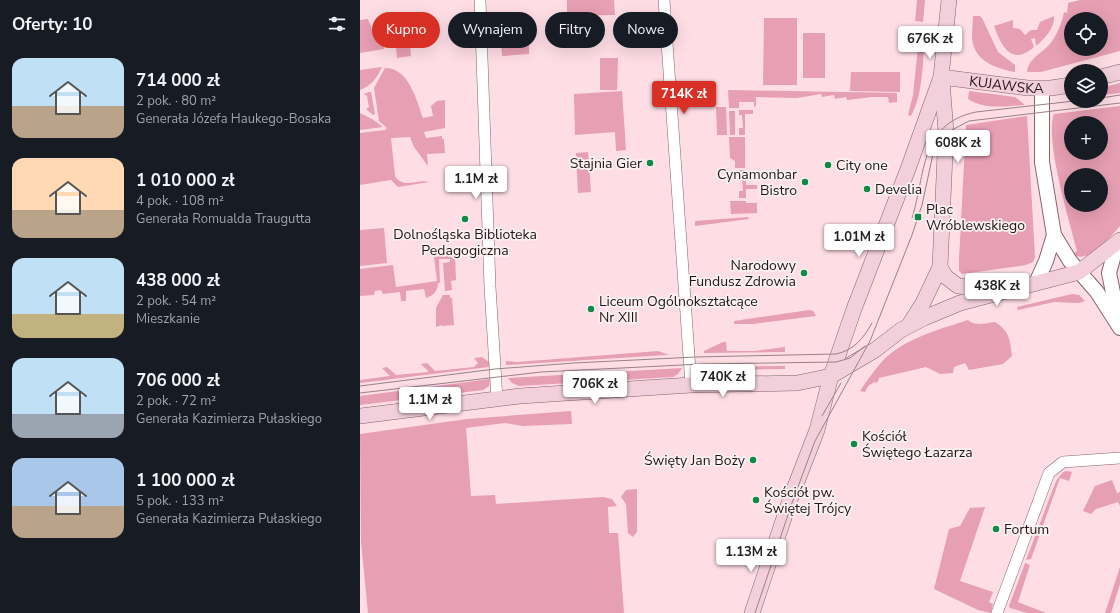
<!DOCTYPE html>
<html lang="pl">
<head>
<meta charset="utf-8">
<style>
  body { margin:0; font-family:"Nunito Sans",sans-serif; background:#20242c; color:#f1f3f6; height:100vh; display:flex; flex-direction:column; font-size:15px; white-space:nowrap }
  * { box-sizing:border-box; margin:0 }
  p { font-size:13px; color:#9ea1a6 }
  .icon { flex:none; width:22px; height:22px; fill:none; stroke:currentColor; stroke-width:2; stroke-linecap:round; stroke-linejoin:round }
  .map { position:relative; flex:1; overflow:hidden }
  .panel { display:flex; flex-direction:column; background:#171b24; width:360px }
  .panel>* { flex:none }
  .hud { position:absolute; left:12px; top:12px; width:380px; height:36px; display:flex; gap:8px }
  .buttons { position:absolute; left:704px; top:12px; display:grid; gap:8px }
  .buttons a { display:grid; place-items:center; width:44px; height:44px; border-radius:50%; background:#171b24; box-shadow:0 4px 16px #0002; font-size:20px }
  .price { position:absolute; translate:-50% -34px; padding:0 9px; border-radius:4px; background:#fff; color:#222; font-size:13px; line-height:26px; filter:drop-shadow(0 1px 2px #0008) }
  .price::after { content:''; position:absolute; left:50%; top:24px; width:12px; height:9px; margin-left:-6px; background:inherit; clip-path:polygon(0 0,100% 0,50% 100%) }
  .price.selected { background:#d93025; color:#fff }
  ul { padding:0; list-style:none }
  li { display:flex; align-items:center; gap:12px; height:100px; padding:0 12px }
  li span { display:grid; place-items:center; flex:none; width:112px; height:80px; border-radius:12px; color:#555 }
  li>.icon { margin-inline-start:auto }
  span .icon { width:48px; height:48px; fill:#fffc; stroke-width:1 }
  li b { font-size:17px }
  h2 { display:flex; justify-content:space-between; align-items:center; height:48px; padding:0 12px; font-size:17px }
  .tag { padding:0 14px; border-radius:18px; background:#171b24; box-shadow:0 4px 16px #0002; font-size:14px; line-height:36px }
  .tag.selected { background:#d93025; color:#fff }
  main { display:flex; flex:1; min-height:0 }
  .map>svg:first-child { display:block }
</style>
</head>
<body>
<main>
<section class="panel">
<h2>Oferty: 10<svg class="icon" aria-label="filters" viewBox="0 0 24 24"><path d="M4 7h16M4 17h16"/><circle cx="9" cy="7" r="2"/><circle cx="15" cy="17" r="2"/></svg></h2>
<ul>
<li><span style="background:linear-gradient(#bfe0f5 60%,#b9a48a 0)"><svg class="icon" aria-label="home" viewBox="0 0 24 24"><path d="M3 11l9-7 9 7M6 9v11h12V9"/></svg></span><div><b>714 000 zł</b><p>2 pok. · 80 m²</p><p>Generała Józefa Haukego-Bosaka</p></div></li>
<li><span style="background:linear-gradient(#ffd9b3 65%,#b9a48a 0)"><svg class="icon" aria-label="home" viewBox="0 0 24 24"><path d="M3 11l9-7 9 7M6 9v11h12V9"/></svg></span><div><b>1 010 000 zł</b><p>4 pok. · 108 m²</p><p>Generała Romualda Traugutta</p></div></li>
<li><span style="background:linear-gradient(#bfe0f5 70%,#c2b280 0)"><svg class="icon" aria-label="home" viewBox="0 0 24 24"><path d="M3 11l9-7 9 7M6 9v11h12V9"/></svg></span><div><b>438 000 zł</b><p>2 pok. · 54 m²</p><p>Mieszkanie</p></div></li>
<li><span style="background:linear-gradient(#bfe0f5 70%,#9aa5b1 0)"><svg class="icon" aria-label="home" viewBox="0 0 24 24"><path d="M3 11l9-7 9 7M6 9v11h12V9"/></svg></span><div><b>706 000 zł</b><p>2 pok. · 72 m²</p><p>Generała Kazimierza Pułaskiego</p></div></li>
<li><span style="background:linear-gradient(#a9c7e8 60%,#b9a48a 0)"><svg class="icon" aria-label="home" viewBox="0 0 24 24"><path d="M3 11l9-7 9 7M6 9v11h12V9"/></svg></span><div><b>1 100 000 zł</b><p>5 pok. · 133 m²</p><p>Generała Kazimierza Pułaskiego</p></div></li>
</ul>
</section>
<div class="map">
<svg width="760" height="613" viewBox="0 0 760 613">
  <rect width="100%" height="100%" fill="#fedde5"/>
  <!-- green -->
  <g fill="#e79fb3" fill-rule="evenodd">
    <path d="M207,0H254L255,15L207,16Z"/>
    <path d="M557,0H565L563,22L555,21Z"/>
    <path d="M720,0H760V51L681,72H667C669,58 681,54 690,44C697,35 702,23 704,12L707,13L708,3ZM711,19H741V49H711Z"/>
    <path d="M613,16H620L622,18L638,52L655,65V72C639,69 618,63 613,44C611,36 613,25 613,16Z"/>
    <path d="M694,16C695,28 685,38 676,46L675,38L671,39L674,47C651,67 641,45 634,26L653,20V28L660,29L665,35L671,30H677L680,22Z"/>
    <path d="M404,18H437V85H403Z"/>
    <path d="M8,19L14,34H21L24,49L0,53V20Z"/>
    <rect x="443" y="33" width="22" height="45"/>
    <path d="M169,39V54L142,56L141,40Z"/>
    <path d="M565,42C562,66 563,94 551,116L548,115L553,95L558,47Z"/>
    <path d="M50,45L51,56L37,58L36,47Z"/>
    <path d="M240,58H258L257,90H240Z"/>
    <path d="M22,67C17,78 11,86 0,90V70Z"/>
    <path d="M25,68C49,68 56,99 63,118L73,116L71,106L77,101L85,100V128L64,132L66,138L82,136V139H84L85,153L67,154L68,166L54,147L50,137L31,138L35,176C44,190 58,178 69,182L38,187L31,180L0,185V133L25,130L27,128L19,121L14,88Z"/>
    <path d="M491,72H540V92L490,91Z"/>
    <path d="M760,83V93L741,95V88Z"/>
    <path d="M368,90L537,93V102L529,103L528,97H512L487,100L486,97L475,99L474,95L462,97L461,94L437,98L396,97V106L394,107V102H379V108H369Z"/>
    <path d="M262,91L266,150L256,151L255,132L215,135L214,94Z"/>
    <path d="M609,91L655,97L665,105C646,106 625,110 608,99Z"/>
    <path d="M9,92H11L15,114L13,115L6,109L9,107L7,96L4,94Z"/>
    <path d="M760,106V226C751,236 727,266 713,254L717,251C710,223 684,138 694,114ZM711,123H741V153H711ZM711,175H741V205H711Z"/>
    <path d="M356,107H366L367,135H357Z"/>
    <path d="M379,110H393V114H385V135H379V128H383L382,115H379Z"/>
    <path d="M369,111H375V135H370Z"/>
    <path d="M0,113L12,119L23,127L0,130Z"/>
    <path d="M667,116L675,257L673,262L666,265L602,274L599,271V260L606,125Z"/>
    <path d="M369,137H385V168H375V161L370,158Z"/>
    <path d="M228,152L231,192L218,193L216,153Z"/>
    <path d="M379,170H385L386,185H397V189H386V198H379V191H383L382,178H379Z"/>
    <path d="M370,201H386V203H397V213L371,214Z"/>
    <path d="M388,217L389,219L335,226V221Z"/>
    <path d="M24,228L27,263L0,266V230Z"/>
    <path d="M95,254L96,280L91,281L92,290L85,291L83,263L90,262V259H79L80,283H78C78,291 73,296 66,298L64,289L46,291V301H41L40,292L23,294L21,290L15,291L14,295L0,296V269L33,265L36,287L77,281L74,257Z"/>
    <path d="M712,294L719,295L725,301L719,303L694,302L658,310L657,307Z"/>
    <path d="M83,295H90V298H92L94,325L82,326V325L76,327V308Z"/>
    <path d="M449,310L453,311L456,316L393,324H374V321Z"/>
    <path d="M608,320C616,327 625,323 635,322C649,331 650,339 652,356L643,364L609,370L605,363L594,367L593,373L580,374L566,367L519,378L517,383L514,382L508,386L505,392L500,391C506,382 513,372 520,364C541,339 578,330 608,320Z"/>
    <path d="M363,342H366L367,351H395L425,347V352L344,353V351Z"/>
    <path d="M298,351L309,355L322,354L146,365V361L157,362Z"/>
    <path d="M122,357L129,362V367L0,383V380L30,376L22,368L27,367L36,375L69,372L61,364L67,363L75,371L114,367L118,363L114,358Z"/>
    <path d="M425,366V369L351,370L347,367Z"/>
    <path d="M322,368L318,374L313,377L159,386L152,383L148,378Z"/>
    <path d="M130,379L129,386L123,390L0,405V396Z"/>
    <path d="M211,411L212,424L163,426L145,423L106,428L111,496L135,495L136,504L243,497L252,499L257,506L248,507L249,533H258L264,613H8L1,542L0,434L107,419Z"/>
    <path d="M707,471L712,472L709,481L700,478L671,559L666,560L696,481L703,472Z"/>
    <path d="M752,480L757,493L760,492V506L758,502L736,509L731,514L723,511L735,486Z"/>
    <path d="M277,489V532L273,537L268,533L266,504L261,497L266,490Z"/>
    <path d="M625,507L600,581L633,592L629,602L633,604L631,613L618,610L574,589L589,529L600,526L610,508Z"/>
    <path d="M665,563L670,565L658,602L686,613H667L650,608L649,606Z"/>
    <path d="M760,567V584L751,613H745Z"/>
  </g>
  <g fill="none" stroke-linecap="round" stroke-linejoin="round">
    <defs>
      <g id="minor">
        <path d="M120,0L130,287L137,399"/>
        <path d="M304,0L331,385"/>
        <path d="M637,613L689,473L703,462L760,458"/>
      </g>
      <g id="tertiary">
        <path d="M682,88V162L694,235L710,261L737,292L760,328"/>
        <path d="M757,244L749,273L758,317"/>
        <path d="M676,283L686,261L694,235"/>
      </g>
      <g id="secondary">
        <path id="s1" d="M581,77L668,88H691L711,85"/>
        <path d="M741,77L760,72"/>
        <path d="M580,267L586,277L598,286L637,290"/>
        <path d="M549,325L563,303L580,267L586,132L582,81"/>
        <path d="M0,416L160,396L331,385L437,383L471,376L515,350L541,330L564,318L600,303L719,272L760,240"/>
        <path d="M392,613L431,497L457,430L471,376L494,309L548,169L581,77L589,0"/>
      </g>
    </defs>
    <!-- minor casing -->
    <use href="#minor" stroke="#86626c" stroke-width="12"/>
    <!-- tertiary casing -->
    <use href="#tertiary" stroke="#86626c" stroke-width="16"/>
    <!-- secondary casing -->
    <use href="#secondary" stroke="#86626c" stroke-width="16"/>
    <!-- minor -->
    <use href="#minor" stroke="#fff" stroke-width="11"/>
    <!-- tertiary -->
    <use href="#tertiary" stroke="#fff" stroke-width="14"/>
    <!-- secondary -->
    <use href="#secondary" stroke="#f2cfdb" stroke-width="15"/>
    <!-- tram -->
    <g stroke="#9a8187" stroke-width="1">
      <path d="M741,98L760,95"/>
      <path d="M552,218C566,174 559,124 616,112L714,101"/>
      <path d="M0,386L135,369L214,363L335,357L476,354C494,350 503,339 512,323"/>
      <path d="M0,393L181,372L342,364L476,362L490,358L505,346"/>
      <path d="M462,416L481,383"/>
      <path d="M395,613L432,503L455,441L510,341L552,235L562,205L573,154L579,143L590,131L609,121L760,103"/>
    </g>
  </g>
  <!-- markers -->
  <g fill="#0f8944" stroke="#faf1f3" stroke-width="1.5">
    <circle cx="290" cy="163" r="4"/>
    <circle cx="468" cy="165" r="4"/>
    <circle cx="445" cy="182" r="4"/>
    <circle cx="507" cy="189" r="4"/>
    <rect x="554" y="213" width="8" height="8" rx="2"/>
    <circle cx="105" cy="219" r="4"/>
    <circle cx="444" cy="273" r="4"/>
    <circle cx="231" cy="309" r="4"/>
    <circle cx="494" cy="444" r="4"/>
    <circle cx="393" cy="460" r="4"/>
    <circle cx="396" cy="500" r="4"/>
    <circle cx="636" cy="529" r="4"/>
  </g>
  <g text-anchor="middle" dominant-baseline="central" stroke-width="3.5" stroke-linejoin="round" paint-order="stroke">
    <!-- street labels -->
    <g font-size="14" fill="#231518" stroke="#faf1f3">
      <text stroke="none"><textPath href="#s1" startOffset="66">KUJAWSKA</textPath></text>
    </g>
    <!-- poi labels -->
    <g font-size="14" fill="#231518" stroke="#faf1f3" text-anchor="start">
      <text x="282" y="163" text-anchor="end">Stajnia Gier</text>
      <text x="476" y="165">City one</text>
      <text x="437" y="174" text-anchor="end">Cynamonbar<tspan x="437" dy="16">Bistro</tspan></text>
      <text x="515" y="189">Develia</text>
      <text x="566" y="209">Plac<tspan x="566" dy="16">Wróblewskiego</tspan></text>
      <text x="105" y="234" text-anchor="middle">Dolnośląska Biblioteka<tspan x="105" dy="16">Pedagogiczna</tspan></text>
      <text x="436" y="265" text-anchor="end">Narodowy<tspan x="436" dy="16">Fundusz Zdrowia</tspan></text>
      <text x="239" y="301">Liceum Ogólnokształcące<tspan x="239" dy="16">Nr XIII</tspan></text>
      <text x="502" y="436">Kościół<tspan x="502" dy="16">Świętego Łazarza</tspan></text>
      <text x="385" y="460" text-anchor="end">Święty Jan Boży</text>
      <text x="404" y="492">Kościół pw.<tspan x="404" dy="16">Świętej Trójcy</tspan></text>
      <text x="644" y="529">Fortum</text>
    </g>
  </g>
</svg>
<div class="buttons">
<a><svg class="icon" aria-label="locate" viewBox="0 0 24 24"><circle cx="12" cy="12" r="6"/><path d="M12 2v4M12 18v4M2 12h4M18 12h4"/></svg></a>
<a><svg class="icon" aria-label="layers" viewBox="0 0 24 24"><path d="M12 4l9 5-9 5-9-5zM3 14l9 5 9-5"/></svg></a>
<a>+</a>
<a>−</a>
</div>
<b class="price" style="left:570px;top:60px">676K zł</b>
<b class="price selected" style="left:324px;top:115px">714K zł</b>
<b class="price" style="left:598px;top:164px">608K zł</b>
<b class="price" style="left:116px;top:200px">1.1M zł</b>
<b class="price" style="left:499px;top:258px">1.01M zł</b>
<b class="price" style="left:637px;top:307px">438K zł</b>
<b class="price" style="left:363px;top:398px">740K zł</b>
<b class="price" style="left:235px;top:405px">706K zł</b>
<b class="price" style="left:70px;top:421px">1.1M zł</b>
<b class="price" style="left:391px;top:573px">1.13M zł</b>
<div class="hud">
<a class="tag selected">Kupno</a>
<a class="tag">Wynajem</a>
<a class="tag">Filtry</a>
<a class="tag">Nowe</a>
</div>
</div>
</main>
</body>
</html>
